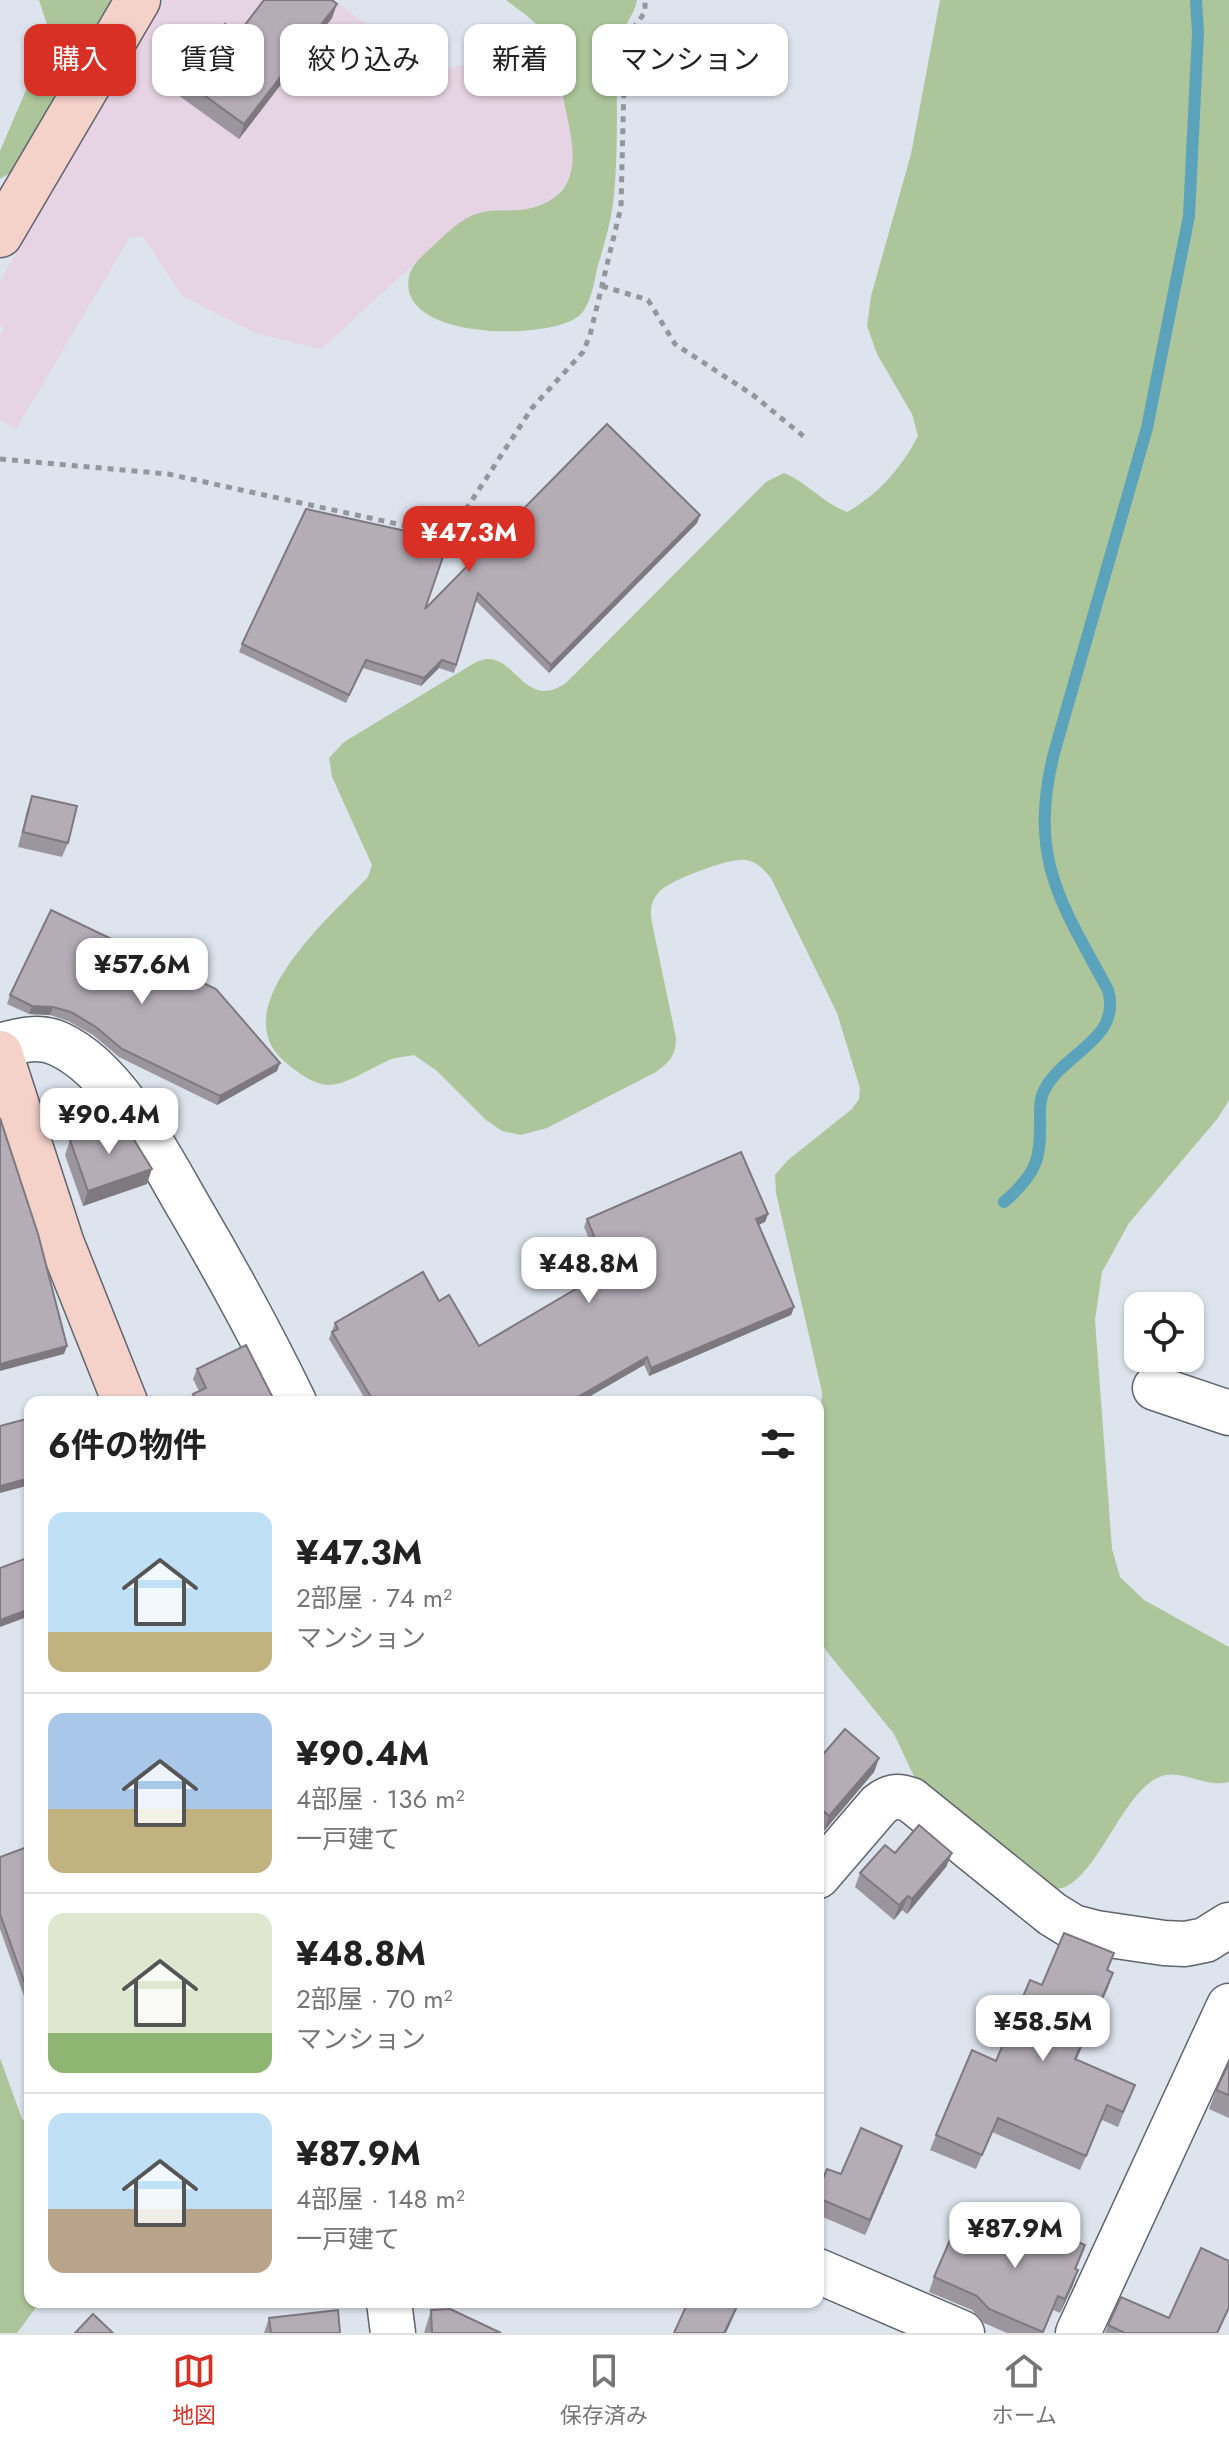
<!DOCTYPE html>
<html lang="ja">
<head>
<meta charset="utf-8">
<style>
  body { margin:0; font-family:Jost,"Noto Sans JP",sans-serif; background:#f2f2f2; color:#222; height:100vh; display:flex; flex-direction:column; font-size:30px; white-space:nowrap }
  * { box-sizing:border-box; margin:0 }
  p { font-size:26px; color:#767676 }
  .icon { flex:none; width:44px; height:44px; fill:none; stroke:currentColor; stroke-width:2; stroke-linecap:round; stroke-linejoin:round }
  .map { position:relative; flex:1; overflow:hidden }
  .sheet { position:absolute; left:24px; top:1396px; width:800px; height:912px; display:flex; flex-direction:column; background:#fff; border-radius:16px; box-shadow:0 2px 6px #0004 }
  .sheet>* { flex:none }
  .guide { position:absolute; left:24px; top:24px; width:800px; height:72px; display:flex; gap:16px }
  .fabs { position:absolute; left:1124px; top:1292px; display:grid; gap:16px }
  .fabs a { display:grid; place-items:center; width:80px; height:80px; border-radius:16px; background:#fff; box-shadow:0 2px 6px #0004; font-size:40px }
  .price { position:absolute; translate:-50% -68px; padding:0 18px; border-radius:16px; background:#fff; color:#222; font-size:26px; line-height:52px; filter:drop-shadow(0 2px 4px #0008) }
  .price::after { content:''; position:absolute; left:50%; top:48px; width:24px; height:18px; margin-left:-12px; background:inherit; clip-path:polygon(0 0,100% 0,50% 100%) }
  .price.selected { background:#d93025; color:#fff }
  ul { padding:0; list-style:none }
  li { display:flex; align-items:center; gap:24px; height:200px; padding:0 24px }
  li+li { border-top:2px solid #e0e0e0 }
  li span { display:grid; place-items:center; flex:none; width:224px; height:160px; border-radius:16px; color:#555 }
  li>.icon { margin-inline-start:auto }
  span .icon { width:96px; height:96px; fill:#fffc; stroke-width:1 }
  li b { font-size:34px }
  h2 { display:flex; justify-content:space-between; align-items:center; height:96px; padding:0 24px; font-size:34px }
  .pill { padding:0 28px; border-radius:16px; background:#fff; box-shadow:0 2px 6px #0004; font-size:28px; line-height:72px }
  .pill.selected { background:#d93025; color:#fff }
  .menu { display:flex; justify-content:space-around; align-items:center; height:112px; border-top:2px solid #e0e0e0; background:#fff; font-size:22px; color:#767676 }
  .menu a { display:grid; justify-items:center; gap:4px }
  .menu .selected { color:#d93025 }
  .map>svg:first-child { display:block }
</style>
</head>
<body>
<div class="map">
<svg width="1229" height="2333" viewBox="0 0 1229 2333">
  <rect width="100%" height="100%" fill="#dee4ee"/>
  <!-- industrial -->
  <path fill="#e6d3e3" d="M164,0H333L431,71L553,50L575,151L571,177L553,199L525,210L501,209L476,213L451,230L321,349L255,333L182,296L143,236L130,237L16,429L0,420V336L4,328L0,325V281Z"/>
  <!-- green -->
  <g fill="#adc59b">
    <path d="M39,0H111L10,173L0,179V151L50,34Z"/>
    <path d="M506,0H637C634,18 619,29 617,46C616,98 619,153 613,204C610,226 603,248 597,269C594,283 591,303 581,314C556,341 396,342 409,277C411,264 426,253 435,244C447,233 463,217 479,213C495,208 512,212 527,209C585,196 575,151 565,107C560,80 558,48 539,27C530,17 517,9 506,0Z"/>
    <path d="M940,0H1229V1100L1218,1118L1129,1223L1102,1272L1095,1320L1112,1549L1120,1577L1144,1600L1229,1647V1782C1204,1789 1179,1766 1157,1778C1122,1796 1098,1873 1065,1887C1060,1889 1052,1889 1047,1890L920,1789L894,1734L828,1653L818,1637V1411L821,1407L822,1392L776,1193L775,1175L788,1160L852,1109L859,1099L860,1088L837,1013L771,878C764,870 758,862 746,860C730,857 667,881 658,893C650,904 650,911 652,923L676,1038C676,1055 670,1062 656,1072L547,1128L521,1135L502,1131L486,1120L437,1071L414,1055C405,1057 393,1057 385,1062C369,1069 346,1085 328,1085C312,1084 296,1071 285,1062C222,1009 332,915 368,877L372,865L332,777L329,758L344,742L476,662C480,661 484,659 488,659C517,659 526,710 566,683L766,482L784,473C808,483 823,503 847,512C878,495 902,467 918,436L912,414L877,354L867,326L871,296L911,154Z"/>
    <path d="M0,2058L22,2119L30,2125V2302H40L17,2333H0Z"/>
  </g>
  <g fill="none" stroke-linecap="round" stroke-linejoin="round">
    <!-- stream -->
    <path stroke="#5ba2bb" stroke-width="12" d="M1004,1202C1037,1173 1041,1160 1040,1117C1040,1106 1040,1096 1046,1087C1066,1052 1122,1038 1108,990C1060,901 1028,859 1054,753L1147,428L1189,216L1198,33L1196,0"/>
    <defs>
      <g id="street">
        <path d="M0,1046C20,1040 40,1035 59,1044C117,1071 159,1156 190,1209C227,1272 262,1336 294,1402"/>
        <path d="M1155,1388L1229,1413"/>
        <path d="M818,1876L879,1805C890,1796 897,1795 911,1800L1052,1914L1073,1927L1096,1933L1164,1943L1185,1944L1205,1940L1229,1925"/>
        <path d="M818,2271L962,2333"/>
        <path d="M389,2302L393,2333"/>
        <path d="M1078,2333L1229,2006"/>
      </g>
      <g id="secondary">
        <path d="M0,235L138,0"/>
        <path d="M0,1053L62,1244L125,1402"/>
      </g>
    </defs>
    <!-- street casing -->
    <use href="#street" stroke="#5f646d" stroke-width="47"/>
    <!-- secondary casing -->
    <use href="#secondary" stroke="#5f646d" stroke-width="47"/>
    <!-- path -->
    <g stroke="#92979e" stroke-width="5" stroke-dasharray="6 6" stroke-linecap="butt">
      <path d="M602,286L648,300L675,344L753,395L808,440"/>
      <path d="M0,459L168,474L425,530C441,531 449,528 461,517L532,408L583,352L590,335L621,207L625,40L645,12V0"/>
    </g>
    <!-- street -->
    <use href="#street" stroke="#fff" stroke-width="44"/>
    <!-- secondary -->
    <use href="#secondary" stroke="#f4d2ca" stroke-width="44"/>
  </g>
  <!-- wall -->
  <g fill="#9b959d">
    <path d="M332,18L239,139L178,95L183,80Z"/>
    <path d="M700,515L697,523L549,673L476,601L454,673L439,668L421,686L363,668L346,703L239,652L242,644L425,609Z"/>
    <path d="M32,796L68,843L62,857L18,847L27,810Z"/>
    <path d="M10,995L280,1063L277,1071L217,1105L119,1057L93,1035L68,1021L50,1015L29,1014L7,1004Z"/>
    <path d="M70,1140L147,1184L83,1206L65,1155Z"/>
    <path d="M768,1214L765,1222L759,1224L794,1307L791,1315L649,1376L644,1365L580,1402H367L329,1339L335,1323L439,1301L479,1346L604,1273L584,1227L587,1219Z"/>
    <path d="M197,1369L275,1402H190L193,1394L199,1391L193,1379Z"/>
    <path d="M879,1758L874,1772L824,1831L818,1825V1760Z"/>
    <path d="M30,1846V2013L0,1929V1857Z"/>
    <path d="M895,1853H952L946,1867L907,1914L902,1910L894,1920L855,1887L860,1873Z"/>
    <path d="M1108,1971L1113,1973L1076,2060L1135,2085L1118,2127L1102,2120L1080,2170L992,2132L976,2169L930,2150L936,2135L996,2061L1042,1985Z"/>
    <path d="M1229,2063V2118L1209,2109L1216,2090Z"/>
    <path d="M902,2146L865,2235L818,2215V2191L841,2174Z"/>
    <path d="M991,2249L1080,2259L1076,2269L1078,2270L1073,2285L1060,2313L1053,2310L1043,2333H1007L984,2323L972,2310L929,2292L934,2277Z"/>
    <path d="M1229,2261V2309L1218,2333H1105L1108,2325L1169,2318Z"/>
    <path d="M431,2310L501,2333H424Z"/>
    <path d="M269,2318L340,2333H264Z"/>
  </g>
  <!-- shaded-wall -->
  <g fill="#7e797f">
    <path d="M337,4L332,18L239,139L244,124Z"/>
    <path d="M700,515L697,523L549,673L551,665Z"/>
    <path d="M442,660L439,668L421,686L424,678Z"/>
    <path d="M32,1006L53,1007L50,1015L29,1014Z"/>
    <path d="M280,1063L277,1071L217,1105L220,1096Z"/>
    <path d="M152,1169L147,1184L83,1206L88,1191Z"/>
    <path d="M768,1214L765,1222L754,1227L756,1219Z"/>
    <path d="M794,1307L791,1315L649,1376L651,1368Z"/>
    <path d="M67,1346L64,1354L0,1371V1364Z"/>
    <path d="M647,1357L644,1365L580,1402H569Z"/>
    <path d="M30,1478V1485L0,1493V1486Z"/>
    <path d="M30,1609V1616L0,1627V1620Z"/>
    <path d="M879,1758L874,1772L824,1831L829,1816Z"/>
    <path d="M952,1853L946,1867L907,1914L912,1899Z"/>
    <path d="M908,1896L902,1910L894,1920L899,1905Z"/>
    <path d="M1113,1973L1108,1988L1070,2074L1075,2059Z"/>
    <path d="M902,2146L897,2161L865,2235L870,2220Z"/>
    <path d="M1078,2270L1073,2285L1060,2313L1065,2299Z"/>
    <path d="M739,2302H740L726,2333H724Z"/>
  </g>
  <!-- building -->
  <g fill="#b4adb6" stroke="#7e797f" stroke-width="2">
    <path d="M264,0H332L337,4L244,124L183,80L225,24L238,34Z"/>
    <path d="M607,424L700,515L551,665L478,593L456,665L442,660L424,678L366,660L349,695L242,644L306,509L424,535L447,545L425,609Z"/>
    <path d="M32,796L77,806L68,843L23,832Z"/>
    <path d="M51,910L216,989L280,1063L220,1096L122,1049L96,1027L71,1012L53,1007L32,1006L10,995Z"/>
    <path d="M0,1118L38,1234L67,1346L0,1364Z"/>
    <path d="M123,1122L152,1169L88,1191L70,1140Z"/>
    <path d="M741,1152L768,1214L756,1219L794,1307L651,1368L647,1357L569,1402H374L332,1332L338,1329L335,1323L423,1272L439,1301L449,1295L479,1346L608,1270L587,1219Z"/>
    <path d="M246,1345L275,1402H197L193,1394L206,1388L197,1369Z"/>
    <path d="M30,1418V1478L0,1486V1426Z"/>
    <path d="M30,1557V1609L0,1620V1568Z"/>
    <path d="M845,1729L879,1758L829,1816L818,1806V1760Z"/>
    <path d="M919,1825L952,1853L912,1899L908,1896L899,1905L860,1873L885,1845L895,1853Z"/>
    <path d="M30,1846V1998L0,1914V1857Z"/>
    <path d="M1064,1933L1114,1953L1107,1970L1113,1973L1075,2059L1135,2085L1123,2112L1107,2105L1086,2156L998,2118L982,2155L936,2135L972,2050L996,2061L1030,1980L1042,1985Z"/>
    <path d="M1229,2063V2095L1216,2090Z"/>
    <path d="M861,2128L902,2146L870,2220L818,2198V2191L827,2169L841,2174Z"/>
    <path d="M1006,2212L1085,2245L1075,2269L1078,2270L1065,2299L1058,2296L1043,2332L989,2309L977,2296L934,2277L953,2233L991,2249Z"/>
    <path d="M1201,2248L1229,2261V2307L1217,2333H1125L1108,2325L1121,2297L1169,2318Z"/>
    <path d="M688,2302H739L724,2333H674Z"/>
    <path d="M450,2309L501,2333H432L431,2310Z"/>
    <path d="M338,2310L340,2333H271L269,2318Z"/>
    <path d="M93,2314L113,2333H75Z"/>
  </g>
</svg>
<div class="fabs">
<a><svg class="icon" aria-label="locate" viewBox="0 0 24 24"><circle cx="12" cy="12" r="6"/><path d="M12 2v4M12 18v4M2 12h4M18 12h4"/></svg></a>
</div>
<b class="price selected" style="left:469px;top:574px">¥47.3M</b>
<b class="price" style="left:142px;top:1006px">¥57.6M</b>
<b class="price" style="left:109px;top:1156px">¥90.4M</b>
<b class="price" style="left:589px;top:1305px">¥48.8M</b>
<b class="price" style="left:1043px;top:2063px">¥58.5M</b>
<b class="price" style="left:1015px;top:2270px">¥87.9M</b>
<div class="guide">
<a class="pill selected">購入</a>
<a class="pill">賃貸</a>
<a class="pill">絞り込み</a>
<a class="pill">新着</a>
<a class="pill">マンション</a>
</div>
<section class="sheet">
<h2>6件の物件<svg class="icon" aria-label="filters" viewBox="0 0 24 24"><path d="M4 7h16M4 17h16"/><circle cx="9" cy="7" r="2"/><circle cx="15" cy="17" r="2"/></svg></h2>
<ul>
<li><span style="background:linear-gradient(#bfe0f5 75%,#c2b280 0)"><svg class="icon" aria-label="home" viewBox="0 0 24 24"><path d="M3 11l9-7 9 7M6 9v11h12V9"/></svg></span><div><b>¥47.3M</b><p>2部屋 · 74 m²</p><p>マンション</p></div></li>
<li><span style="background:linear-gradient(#a9c7e8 60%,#c2b280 0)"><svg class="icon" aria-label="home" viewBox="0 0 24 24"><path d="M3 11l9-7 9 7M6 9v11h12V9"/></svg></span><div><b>¥90.4M</b><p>4部屋 · 136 m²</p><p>一戸建て</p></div></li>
<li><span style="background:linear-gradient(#dfe7d0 75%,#8fb573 0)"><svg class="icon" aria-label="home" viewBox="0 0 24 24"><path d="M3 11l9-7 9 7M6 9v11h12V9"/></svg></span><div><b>¥48.8M</b><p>2部屋 · 70 m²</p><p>マンション</p></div></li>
<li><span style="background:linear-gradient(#bfe0f5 60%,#b9a48a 0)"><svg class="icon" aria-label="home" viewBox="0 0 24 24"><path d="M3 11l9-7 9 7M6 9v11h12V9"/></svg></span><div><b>¥87.9M</b><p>4部屋 · 148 m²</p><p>一戸建て</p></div></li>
</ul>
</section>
</div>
<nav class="menu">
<a class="selected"><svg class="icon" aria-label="map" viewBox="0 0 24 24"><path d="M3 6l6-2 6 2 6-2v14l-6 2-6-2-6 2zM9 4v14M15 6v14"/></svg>地図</a>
<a><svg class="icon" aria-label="saved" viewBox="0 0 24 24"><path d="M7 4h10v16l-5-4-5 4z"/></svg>保存済み</a>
<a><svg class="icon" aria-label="home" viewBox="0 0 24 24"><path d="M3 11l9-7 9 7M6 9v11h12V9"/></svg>ホーム</a>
</nav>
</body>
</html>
